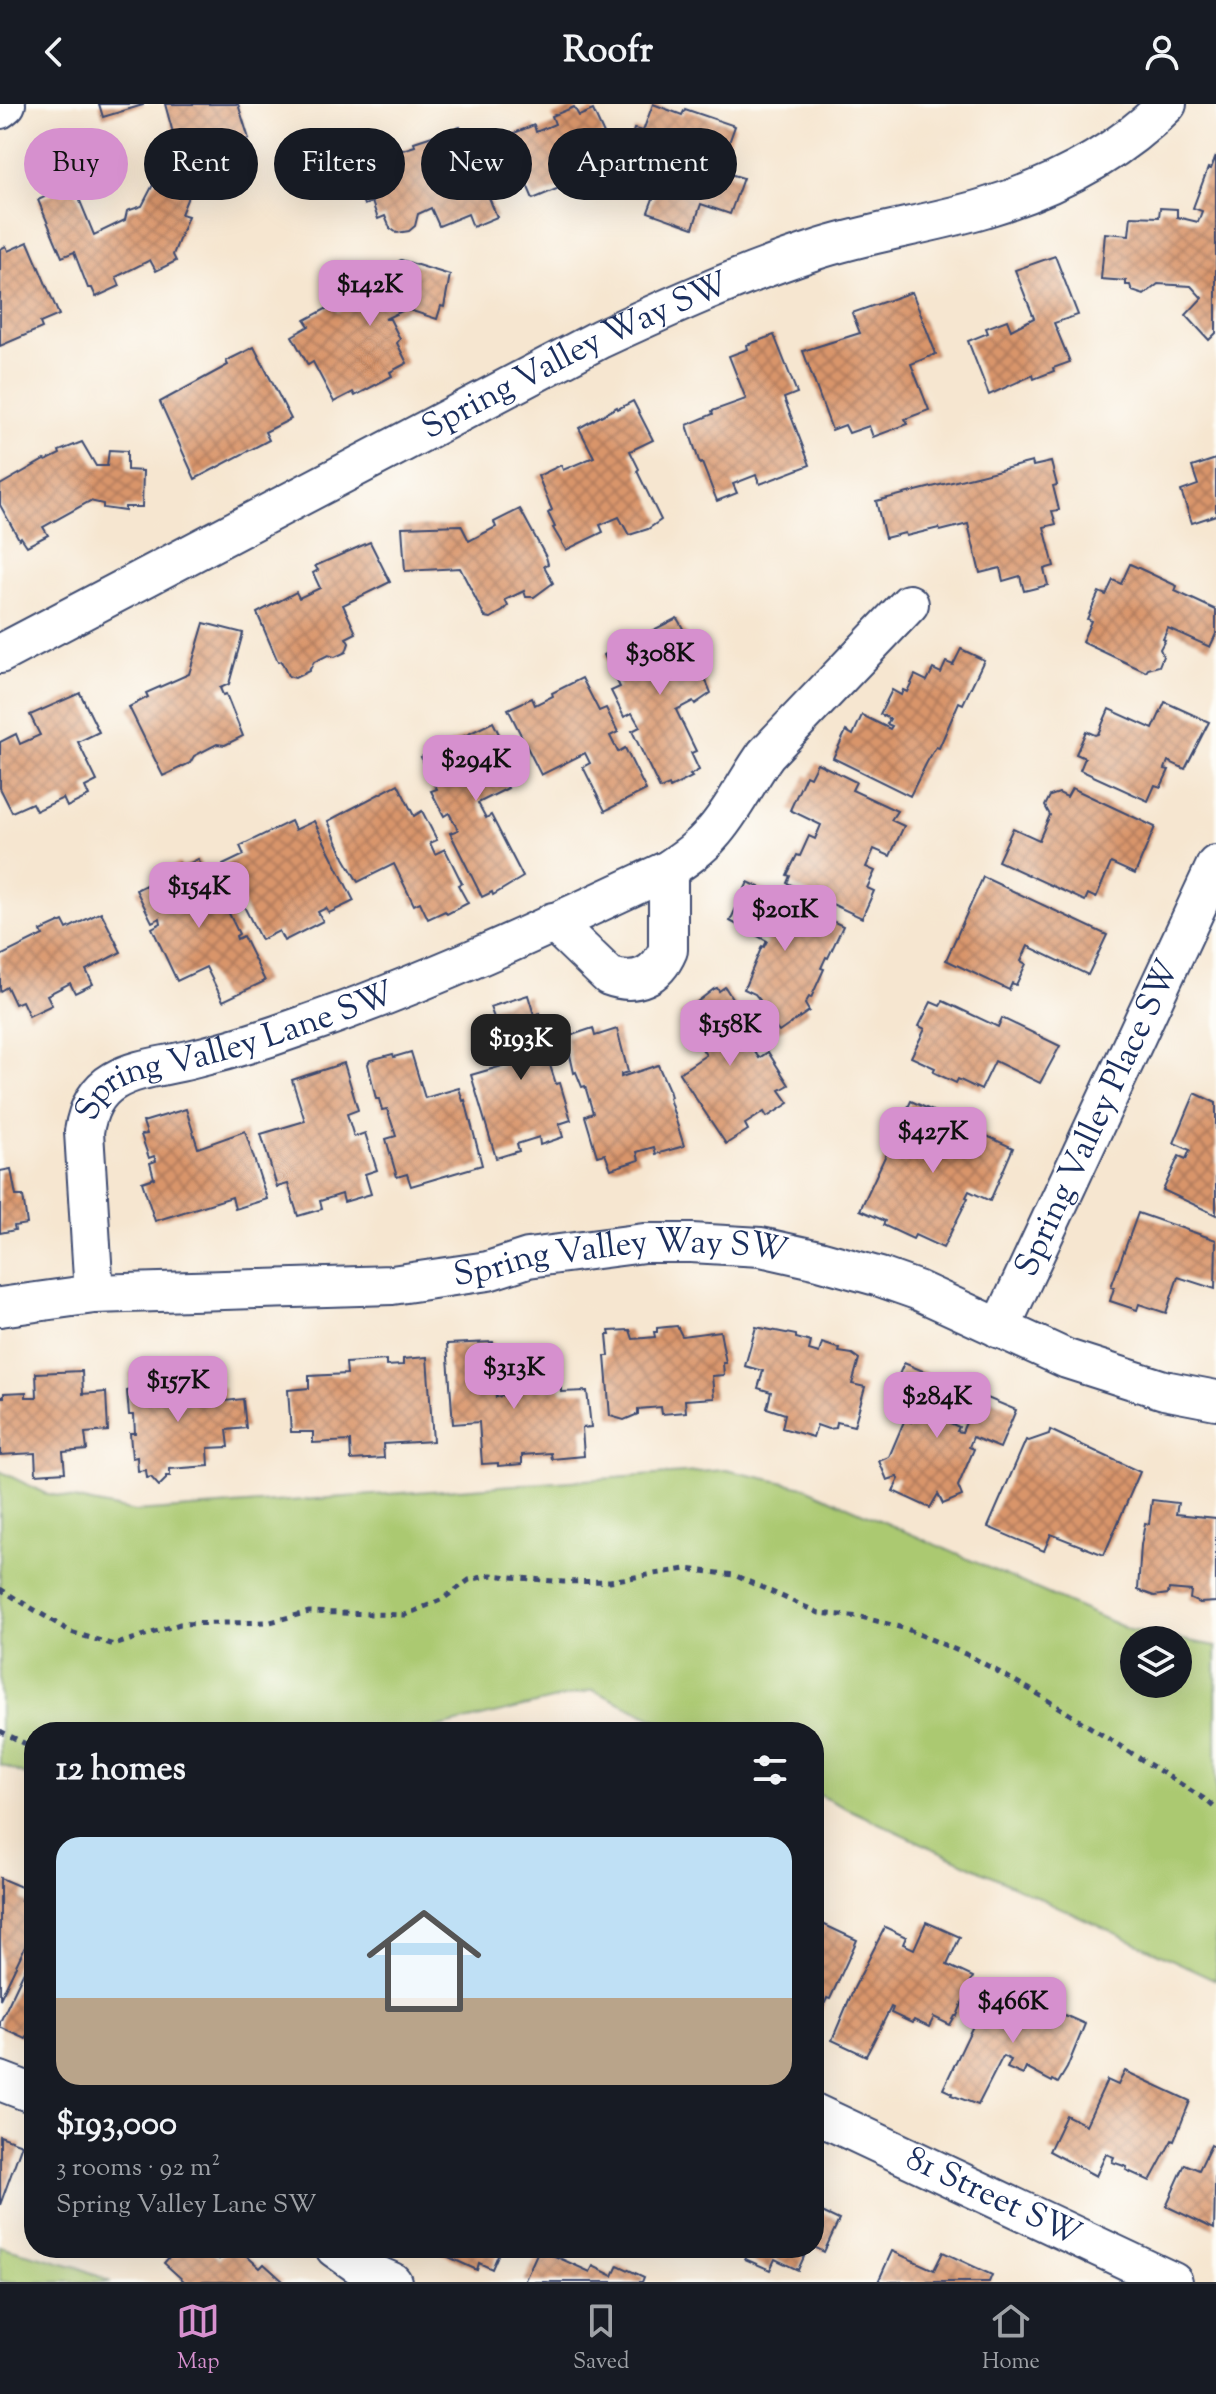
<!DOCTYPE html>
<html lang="en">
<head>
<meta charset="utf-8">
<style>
  body { margin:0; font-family:"Sorts Mill Goudy",serif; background:#242831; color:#f1f3f6; height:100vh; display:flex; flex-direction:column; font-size:30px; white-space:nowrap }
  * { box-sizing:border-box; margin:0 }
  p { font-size:26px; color:#9ea1a6 }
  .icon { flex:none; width:44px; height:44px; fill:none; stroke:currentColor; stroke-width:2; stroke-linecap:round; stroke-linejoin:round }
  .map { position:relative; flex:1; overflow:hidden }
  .sheet { position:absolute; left:24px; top:1618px; width:800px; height:536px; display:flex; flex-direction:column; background:#171b24; border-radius:32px; box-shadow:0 8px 32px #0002 }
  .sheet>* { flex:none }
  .guide { position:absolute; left:24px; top:24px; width:800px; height:72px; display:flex; gap:16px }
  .tools { position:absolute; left:1120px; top:1522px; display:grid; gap:16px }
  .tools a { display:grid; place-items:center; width:72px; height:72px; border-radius:50%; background:#171b24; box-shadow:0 8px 32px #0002; font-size:40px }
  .price { position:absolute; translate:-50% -68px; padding:0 18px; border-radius:16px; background:#d690ce; color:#111; font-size:26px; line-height:52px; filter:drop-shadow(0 2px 4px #0008) }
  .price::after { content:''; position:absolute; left:50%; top:48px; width:24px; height:18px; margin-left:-12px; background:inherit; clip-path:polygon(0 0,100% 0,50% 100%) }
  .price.on { background:#222; color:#fff }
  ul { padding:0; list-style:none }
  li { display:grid; align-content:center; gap:16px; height:424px; padding:0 32px }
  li+li { border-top:2px solid #363941 }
  li span { display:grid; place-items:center; height:248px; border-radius:24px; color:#555 }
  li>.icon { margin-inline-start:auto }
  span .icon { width:144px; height:144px; fill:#fffc; stroke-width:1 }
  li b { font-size:34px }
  h2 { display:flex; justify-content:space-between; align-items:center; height:96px; padding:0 32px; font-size:34px }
  .chip { padding:0 28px; border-radius:36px; background:#171b24; box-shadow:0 8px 32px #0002; font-size:28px; line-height:72px }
  .chip.on { background:#d690ce; color:#111 }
  header { display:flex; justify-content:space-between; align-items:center; height:104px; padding:0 32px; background:#171b24; font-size:36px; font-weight:700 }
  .tabs { display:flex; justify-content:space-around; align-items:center; height:112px; border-top:2px solid #363941; background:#171b24; font-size:22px; color:#9ea1a6 }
  .tabs a { display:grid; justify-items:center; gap:4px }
  .tabs .on { color:#d690ce }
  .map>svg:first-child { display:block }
</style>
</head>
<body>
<header><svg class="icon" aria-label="back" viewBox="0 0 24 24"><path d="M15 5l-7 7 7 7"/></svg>Roofr<svg class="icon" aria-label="person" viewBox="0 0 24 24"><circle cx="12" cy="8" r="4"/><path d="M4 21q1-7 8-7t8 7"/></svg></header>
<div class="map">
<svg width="1216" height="2178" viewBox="0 0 1216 2178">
  <defs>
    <pattern id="building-cross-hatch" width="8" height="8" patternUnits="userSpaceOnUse" patternTransform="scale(2)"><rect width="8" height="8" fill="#d9956b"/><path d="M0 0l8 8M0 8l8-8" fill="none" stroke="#af7a5b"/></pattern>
  </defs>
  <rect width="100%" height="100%" fill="#fdfcf7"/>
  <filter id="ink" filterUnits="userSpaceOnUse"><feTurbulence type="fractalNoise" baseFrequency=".0125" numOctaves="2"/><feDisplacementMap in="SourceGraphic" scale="16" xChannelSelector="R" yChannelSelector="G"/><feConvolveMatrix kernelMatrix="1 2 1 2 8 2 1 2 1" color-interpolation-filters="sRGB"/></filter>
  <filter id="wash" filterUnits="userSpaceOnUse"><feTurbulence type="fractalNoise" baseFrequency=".006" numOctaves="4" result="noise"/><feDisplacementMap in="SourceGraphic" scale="32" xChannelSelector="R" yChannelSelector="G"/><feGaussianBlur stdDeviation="1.8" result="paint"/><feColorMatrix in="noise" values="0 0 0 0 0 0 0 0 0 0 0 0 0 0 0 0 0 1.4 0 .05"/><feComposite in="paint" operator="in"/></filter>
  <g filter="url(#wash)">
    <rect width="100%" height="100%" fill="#f6e6d0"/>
    <!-- green -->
    <g fill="#abc971" stroke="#637c68" stroke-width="2" fill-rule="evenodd">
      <path d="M726,1366L804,1383L1130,1526L1216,1542V1876L814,1689V1628H682L593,1586L420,1628H34V1675L0,1660V1367L44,1389L135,1408ZM1134,1536H1178V1580H1134Z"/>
      <path d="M0,2142L78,2163L111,2178H0Z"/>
    </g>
    <g id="blocks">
      <!-- building -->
      <g fill="url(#building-cross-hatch)">
        <path d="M99,0H143V1L103,13Z"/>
        <path d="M165,0H238L249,35L212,46L209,37L178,47Z"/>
        <path d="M653,0L682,11L685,5L735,22L721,61L732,65L730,70L743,74L730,110L701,100L693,124L648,108L657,84L619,71L634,25L643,27Z"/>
        <path d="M574,3L579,12L593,6L604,30L599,32L602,40L595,42L598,50L593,52L596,60L576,69L573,61L568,63L566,59L563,60L571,79L533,95L525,76L506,84L487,40L534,21L536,28L555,20L552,12Z"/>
        <path d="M460,23L497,113L473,123L468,110L439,122L431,104L418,110L415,122L409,127L397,129L390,124L385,112L378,115L372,98L364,101L352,69L373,60L371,56L415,42L414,38Z"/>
        <path d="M1216,52V229L1209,236L1186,211L1202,194L1191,182L1158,180L1144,191L1132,187L1130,181H1126V177L1101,175L1105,129L1129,131L1131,112L1159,113L1160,104L1177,105V113L1198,118L1202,107L1193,104L1208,64L1211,65Z"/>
        <path d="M157,73L190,88L181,110L188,112L173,151L176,157L156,167L150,156L116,173L120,182L96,193L92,184H88L74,148L62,153L38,96L73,80L94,131L125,116L127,107L142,102Z"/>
        <path d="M28,138L59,211L40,219L42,224L0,242V145L6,142L8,147Z"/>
        <path d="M1055,152L1078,211L1054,219L1070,258L1053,264L1054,267L1034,275L1033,271L989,291L968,237L988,229L986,224L1007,216L1011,226L1034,214L1015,166Z"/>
        <path d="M401,156L450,171L444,203L441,202L437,215L406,205L385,215H390L400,235L397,239L407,259L390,268L392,272L355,292L353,288L334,298L313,258L308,261L292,232L309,222L305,216L333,201L337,208L366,192L359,178Z"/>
        <path d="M912,188L936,250L911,260L929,306L905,315L908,320L873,333L869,322L849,329L845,321L832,326L803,247L860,229L852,209Z"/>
        <path d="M774,231L797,289L784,294L810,361L760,380L756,371L733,380L737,389L717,397L702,359L700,360L687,321L713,310L712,307L746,295L729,252L748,245L747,241Z"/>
        <path d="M254,243L291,315L265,328L269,336L195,375L160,298L228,261L226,257Z"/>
        <path d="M633,297L653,336L630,347L639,365L637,367L661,416L648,425L629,431L619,413L600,421L603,428L566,446L553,424L555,423L548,409L552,406L538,372L561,361L563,366L594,353L579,324L617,303L618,305Z"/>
        <path d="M82,338L96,362H107L109,346L127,347V366L143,367L142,403H125V407L103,404V400L90,397L43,423L48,431L27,442L21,433L19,435L0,401V381L44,356L46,357L60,350L59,347Z"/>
        <path d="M1216,355V411L1192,419L1181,387L1198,381L1192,363Z"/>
        <path d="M1032,358L1033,362L1051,358L1057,381L1053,382L1059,406L1052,407L1056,420L1044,423L1054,462L1044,465L1048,481L1024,487L1020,472L1003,477L1000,464L980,469L968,420L940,427L939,424L906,432L905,429L885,434L876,397Z"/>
        <path d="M520,405L546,453L548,460L544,462L553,479L534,493H526L524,487L505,496L508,502L503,507L491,514L485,513L460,464L405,467L402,423L461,421L469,437L496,423L494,418Z"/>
        <path d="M370,438L390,478L343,501L356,529L346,534L349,539L346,548L335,553L328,551L314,558L309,567L295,574L288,572L281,557L278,558L257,509L296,488L299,494L320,484L313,469L318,466L315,462Z"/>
        <path d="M1130,460L1177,482L1175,487L1216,506V530L1210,543L1168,524L1163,535L1165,536L1160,545L1163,552L1159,562L1148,565L1146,568L1082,538L1091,517L1087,515L1099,488L1106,491L1113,476L1121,480Z"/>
        <path d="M677,514L701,556L698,557L711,589L695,600L693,597L676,606L696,647L691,649L699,666L690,671L692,673L670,684L669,681L660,685L632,627L640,623L632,609L624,613L611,587L620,583L604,551Z"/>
        <path d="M204,519L243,529L229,580L220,584L223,591L226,590L243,632L225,641L217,640L194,652L190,659L163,672L129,603L148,593L146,589L189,570Z"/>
        <path d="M961,545L984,556L963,600L959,598L939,644L936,643L927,658L910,692L833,654L846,627L853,631L862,611L890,625L892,622L887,620L890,615L880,610L892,586L901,591L903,586L907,588L915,571L927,577L933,565L941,569L946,558L953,561Z"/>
        <path d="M582,574L599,607L606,604L618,628L610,632L618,648L625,644L646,686L605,707L583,663L590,659L585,649L541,671L508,605L532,594L535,601L553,592L552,589Z"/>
        <path d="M80,589L99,628L78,638L97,677L85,683L89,692L67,703L63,694L36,707L32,699L12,708L0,684V638L16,630L20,640L40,631L30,611Z"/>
        <path d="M1165,598L1209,618L1185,665L1168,657L1165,665L1169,666L1161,683L1155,681L1148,697L1080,666L1085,654L1076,650L1086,627L1095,631L1098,630L1109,605L1153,625Z"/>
        <path d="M493,618L519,670L504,677L508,684L478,699L486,714L491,711L523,773L493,791L492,788L482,793L450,729L458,726L449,709L444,712L431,687L437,685L421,653Z"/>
        <path d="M817,659L856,678L852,686L897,707L891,716L904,722L890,752L874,745L866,763L875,767L867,784L874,787L862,814L787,779L790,772L787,771L797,751L800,752L809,732L815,735L821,721L790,706L806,671L810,673Z"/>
        <path d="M398,680L414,712L422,707L437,736L430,739L435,750L445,745L462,779L458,781L468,799L447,810L445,807L428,815L420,798L414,801L394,760L358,778L344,754L328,717Z"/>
        <path d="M1072,684L1155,723L1135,770L1111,759L1096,794L1088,790L1085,797L998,757L1013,724L1039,736L1050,711L1045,702L1050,692L1059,689L1067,693Z"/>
        <path d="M291,717L295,726L314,717L354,797L329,809L326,804L318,808L323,817L284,837L279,827L261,836L223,761L244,751L240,742Z"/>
        <path d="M198,755L220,801L224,799L239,830L236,832L237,835L243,832L265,877L223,897L206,863L177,877L152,824L161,819L160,814L152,818L136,786L158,775L156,770L179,759L182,763Z"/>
        <path d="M983,773L1107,831L1088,871L1028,842L1021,857L1026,860L1016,881L1012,879L1009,886L946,856Z"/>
        <path d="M748,778L843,822L828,854L826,853L821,864L824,865L811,894L809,893L805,900L809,907L779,928L756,899L760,896L755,890L744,885L762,842L764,843L767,837L730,817Z"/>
        <path d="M101,808L121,848L86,866L93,880L75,889L70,879L47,891L52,901L29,912L22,897L15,900L7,883L0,887V852L43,831L41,827L63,817L67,825Z"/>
        <path d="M725,883L751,924L743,930L759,954L768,948L789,981L780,986L789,999L767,1013L764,1008L745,1020L748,1026L726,1040L679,969L706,951L680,911L714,885L717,884L719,887Z"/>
        <path d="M528,891L534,911L540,909L554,954L548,955L556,980L560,979L571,1016L559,1020L563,1033L540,1041L539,1033L517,1040L519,1047L496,1054L471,971L502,962L491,924L497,922L490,903Z"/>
        <path d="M943,897L998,923L1002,914L1060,942L1040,979L995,957L981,986L958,975L956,979L933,968L935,964L911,953L925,925L919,922L931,898L940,902Z"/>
        <path d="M593,924L595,932L617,925L628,968L621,970V973L658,961L669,986L671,993L669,994L684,1042L656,1050L654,1043L637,1048L639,1056L611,1065L605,1050L597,1052L585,1012L593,1009L585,982L582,983L576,968L574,969L566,933Z"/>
        <path d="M411,948L425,994L459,984L463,997L465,996L482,1061L411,1082L407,1070L397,1073L386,1035L396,1032L387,1005L382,1006L379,995H376L368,960L370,956L393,950L394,953Z"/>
        <path d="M344,959L358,1006L347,1010L354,1033L365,1029L377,1066L365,1070L371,1090L344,1098L342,1090L320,1097L322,1105L298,1112L288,1080L277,1083L261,1030L305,1017L292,976Z"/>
        <path d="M1195,989L1216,999V1111L1163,1086L1179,1052L1186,1055L1190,1046L1174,1039Z"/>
        <path d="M911,997L1013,1044L990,1097L969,1087L966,1093L968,1094L943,1144L915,1131L913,1135L883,1121L885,1117L860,1106Z"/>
        <path d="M186,1005L198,1044L245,1027L267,1095L235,1105L232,1093L155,1117L142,1078L154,1074L150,1059L156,1057L154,1052L149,1054L141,1031L147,1030L143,1018Z"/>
        <path d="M11,1065L16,1092H23L27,1120L14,1122L15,1126L0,1129V1067Z"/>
        <path d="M1138,1109L1216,1136L1215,1185L1178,1173L1166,1209L1139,1200L1137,1206L1110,1197L1114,1184L1111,1183Z"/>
        <path d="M677,1222L682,1232L720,1227L726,1259H723L724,1271L712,1272L714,1294L685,1296L686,1308L662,1310L661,1303L638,1305V1310L624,1316L610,1312L605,1252H609L607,1231H610L609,1227L630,1226L633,1235L655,1233L654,1228H657V1224Z"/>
        <path d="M756,1223L796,1231V1234L811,1238L809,1246L819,1249L822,1239L840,1245L839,1248L852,1250L859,1255L852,1280L865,1283L854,1322L837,1318L836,1324L828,1325L817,1321L813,1333L782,1324L785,1310L767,1304L771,1288L758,1284L763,1267L745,1262Z"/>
        <path d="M493,1238L496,1293L502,1292L501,1288L521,1287V1280L542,1279V1285L561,1284V1288L587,1287L591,1323L582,1324L584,1352L552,1355L551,1349L522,1351V1360L498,1362V1359L482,1360L479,1318L453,1320L447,1240Z"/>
        <path d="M427,1253L433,1337L383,1340L384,1354L351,1356L350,1337L313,1339V1328H291L288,1286L309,1284V1272L347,1270L346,1259L386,1256V1262L403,1261V1255Z"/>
        <path d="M904,1259L942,1275L926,1313L931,1315L932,1311L959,1323L957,1327L962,1328L978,1290L1016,1306L1000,1344L973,1333L969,1343L974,1345L958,1382L962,1392L943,1400L938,1390L930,1404L893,1387L899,1375L897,1373L887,1376L879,1357L889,1353L905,1315L911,1318L915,1307L888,1296Z"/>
        <path d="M174,1266L176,1300L193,1298V1286L224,1283L225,1297L243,1295L246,1324L227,1326L229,1343L208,1344L209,1362L170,1365V1372H166V1375L159,1382L151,1373L147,1374L146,1366L138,1367L137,1353L132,1354L130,1329H135L134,1311H129L127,1287L131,1286L130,1269Z"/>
        <path d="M82,1267L83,1290L106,1288L108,1327L85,1329L87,1346L63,1348L65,1368L36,1370L35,1349L0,1351V1293H4V1289L26,1288V1293H37L36,1269Z"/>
        <path d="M1050,1326L1140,1368L1104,1451L1051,1430L1044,1447L988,1423L1026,1336L1029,1337L1049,1330Z"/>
        <path d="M1152,1396L1178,1399L1176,1410L1216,1414V1498L1199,1499L1190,1495L1191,1487L1169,1485L1168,1490L1154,1492L1138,1486L1141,1441L1145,1419L1149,1420Z"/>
        <path d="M0,1774L26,1785L21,1796L34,1802V1824L0,1895Z"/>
        <path d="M814,1816L857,1836L830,1895L827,1894L819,1912L814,1909Z"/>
        <path d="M926,1818L960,1833L947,1861L973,1873L957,1912H955L950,1921L934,1913L929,1923L914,1916L912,1919L891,1909L893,1904L891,1903L866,1952L832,1936L854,1884L885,1823L906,1833L903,1840L914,1845Z"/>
        <path d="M34,1846V1935L28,1932L26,1935L0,1923V1918Z"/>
        <path d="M1012,1887L1035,1897L1033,1902L1052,1911L1058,1908L1085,1920L1067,1964L1058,1979L1053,1976L1052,1978L1026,1964L1023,1971L1007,1964L1011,1956L1003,1952L978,2001L951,1991L952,1989L943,1985L989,1888L1007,1897Z"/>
        <path d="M1125,1967L1190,1997L1174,2037L1172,2036L1150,2077L1126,2066L1127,2063L1112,2058L1114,2053L1106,2050L1096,2072L1049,2047L1066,2011L1086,2021L1107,1976L1118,1981Z"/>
        <path d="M0,2032L22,2040L0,2101Z"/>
        <path d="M1211,2041L1216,2044L1214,2125L1166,2102L1185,2060L1199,2066Z"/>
        <path d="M820,2107L839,2116L824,2148L814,2143V2112L817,2114Z"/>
        <path d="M177,2144H207L219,2155L230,2144H238L260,2164L264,2160L284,2178H185L164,2159Z"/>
        <path d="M429,2144H501L492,2165L479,2159L477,2166Z"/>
        <path d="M741,2144H808L798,2166L775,2155L770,2166L745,2155L749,2148Z"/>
        <path d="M539,2145L590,2168L593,2162L613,2172L618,2161L644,2173L642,2178H524Z"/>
        <path d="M892,2147L934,2166L943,2148L992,2171L989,2178H878Z"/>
      </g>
    </g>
  </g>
  <g filter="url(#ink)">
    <use href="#blocks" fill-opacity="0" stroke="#3c4a6f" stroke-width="2"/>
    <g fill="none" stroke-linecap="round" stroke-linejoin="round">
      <defs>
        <g id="street">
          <path d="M0,5L6,0"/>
          <path id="s1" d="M0,550L600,235C669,203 740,171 813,147C869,128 928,121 984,104C1051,84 1117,51 1167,0"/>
          <path d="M553,818L609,872C636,882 657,872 668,846V766"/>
          <path id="s2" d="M94,1190L84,1028C87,1008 95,988 114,977C136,964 165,962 189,956C227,947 263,936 299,923C425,880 547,823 668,766C684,755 699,745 712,730C733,707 747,676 766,650L909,500"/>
          <path id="s3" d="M0,1203L94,1190L392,1181L488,1167L528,1154L644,1139H691L761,1143L819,1156L880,1173L917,1186L1067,1255L1164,1286L1216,1296"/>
          <path id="s4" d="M1000,1225L1216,761"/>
          <path d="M0,1977L34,1990"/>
          <path id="s5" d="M814,2009L1173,2178"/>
          <path d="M335,2144L369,2168L392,2178"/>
        </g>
      </defs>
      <!-- street casing -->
      <use href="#street" stroke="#3c4a6f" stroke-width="42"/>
      <!-- path -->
      <g stroke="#3c4a6f" stroke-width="5" stroke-dasharray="6 6" stroke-linecap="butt">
        <path d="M0,1485L71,1528L114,1541L180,1520L270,1518L309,1508L405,1511L443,1495L469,1476L491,1471L563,1478L610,1477L686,1465L734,1471L819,1509L861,1513L907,1525L970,1552L1031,1586L1206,1696L1216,1705"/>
        <path d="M0,1627L34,1644"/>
      </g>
      <!-- street -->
      <use href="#street" stroke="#fff" stroke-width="38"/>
    </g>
  </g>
  <g text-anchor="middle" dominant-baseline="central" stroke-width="6" stroke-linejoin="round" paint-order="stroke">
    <!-- street labels -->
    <g font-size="34" fill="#1b2f5e" stroke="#fdfcf7">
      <text stroke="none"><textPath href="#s1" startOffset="648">Spring Valley Way SW</textPath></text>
      <text stroke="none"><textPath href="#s2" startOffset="346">Spring Valley Lane SW</textPath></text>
      <text stroke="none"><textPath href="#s4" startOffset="232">Spring Valley Place SW</textPath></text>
      <text stroke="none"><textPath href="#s3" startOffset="624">Spring Valley Way SW</textPath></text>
      <text stroke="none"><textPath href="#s5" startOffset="198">81 Street SW</textPath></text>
    </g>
  </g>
</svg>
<div class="tools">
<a><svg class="icon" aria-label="layers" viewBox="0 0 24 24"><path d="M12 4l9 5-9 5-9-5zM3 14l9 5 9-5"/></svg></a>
</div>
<b class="price" style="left:370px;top:224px">$142K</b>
<b class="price" style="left:660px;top:593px">$308K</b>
<b class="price" style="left:476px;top:699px">$294K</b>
<b class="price" style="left:199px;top:826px">$154K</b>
<b class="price" style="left:785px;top:849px">$201K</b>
<b class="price" style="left:730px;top:964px">$158K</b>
<b class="price on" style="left:521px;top:978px">$193K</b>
<b class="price" style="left:933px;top:1071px">$427K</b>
<b class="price" style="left:514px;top:1307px">$313K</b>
<b class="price" style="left:178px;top:1320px">$157K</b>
<b class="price" style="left:937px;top:1336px">$284K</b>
<b class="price" style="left:1013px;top:1941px">$466K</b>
<div class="guide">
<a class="chip on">Buy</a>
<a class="chip">Rent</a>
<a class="chip">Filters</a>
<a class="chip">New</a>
<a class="chip">Apartment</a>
</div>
<section class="sheet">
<h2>12 homes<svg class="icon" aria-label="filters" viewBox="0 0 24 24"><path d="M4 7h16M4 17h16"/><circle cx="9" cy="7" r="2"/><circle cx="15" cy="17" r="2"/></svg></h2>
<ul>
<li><span style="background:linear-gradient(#bfe0f5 65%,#b9a48a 0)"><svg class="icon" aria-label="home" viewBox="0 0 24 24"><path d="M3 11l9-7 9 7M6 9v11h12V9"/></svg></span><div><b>$193,000</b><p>3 rooms · 92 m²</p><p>Spring Valley Lane SW</p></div></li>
</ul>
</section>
</div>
<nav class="tabs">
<a class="on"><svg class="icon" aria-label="map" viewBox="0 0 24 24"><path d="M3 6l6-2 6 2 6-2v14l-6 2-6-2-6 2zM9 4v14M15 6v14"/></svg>Map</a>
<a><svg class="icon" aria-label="saved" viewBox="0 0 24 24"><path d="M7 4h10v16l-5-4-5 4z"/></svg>Saved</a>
<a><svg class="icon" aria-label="home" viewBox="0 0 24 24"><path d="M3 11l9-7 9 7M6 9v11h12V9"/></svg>Home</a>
</nav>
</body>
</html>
